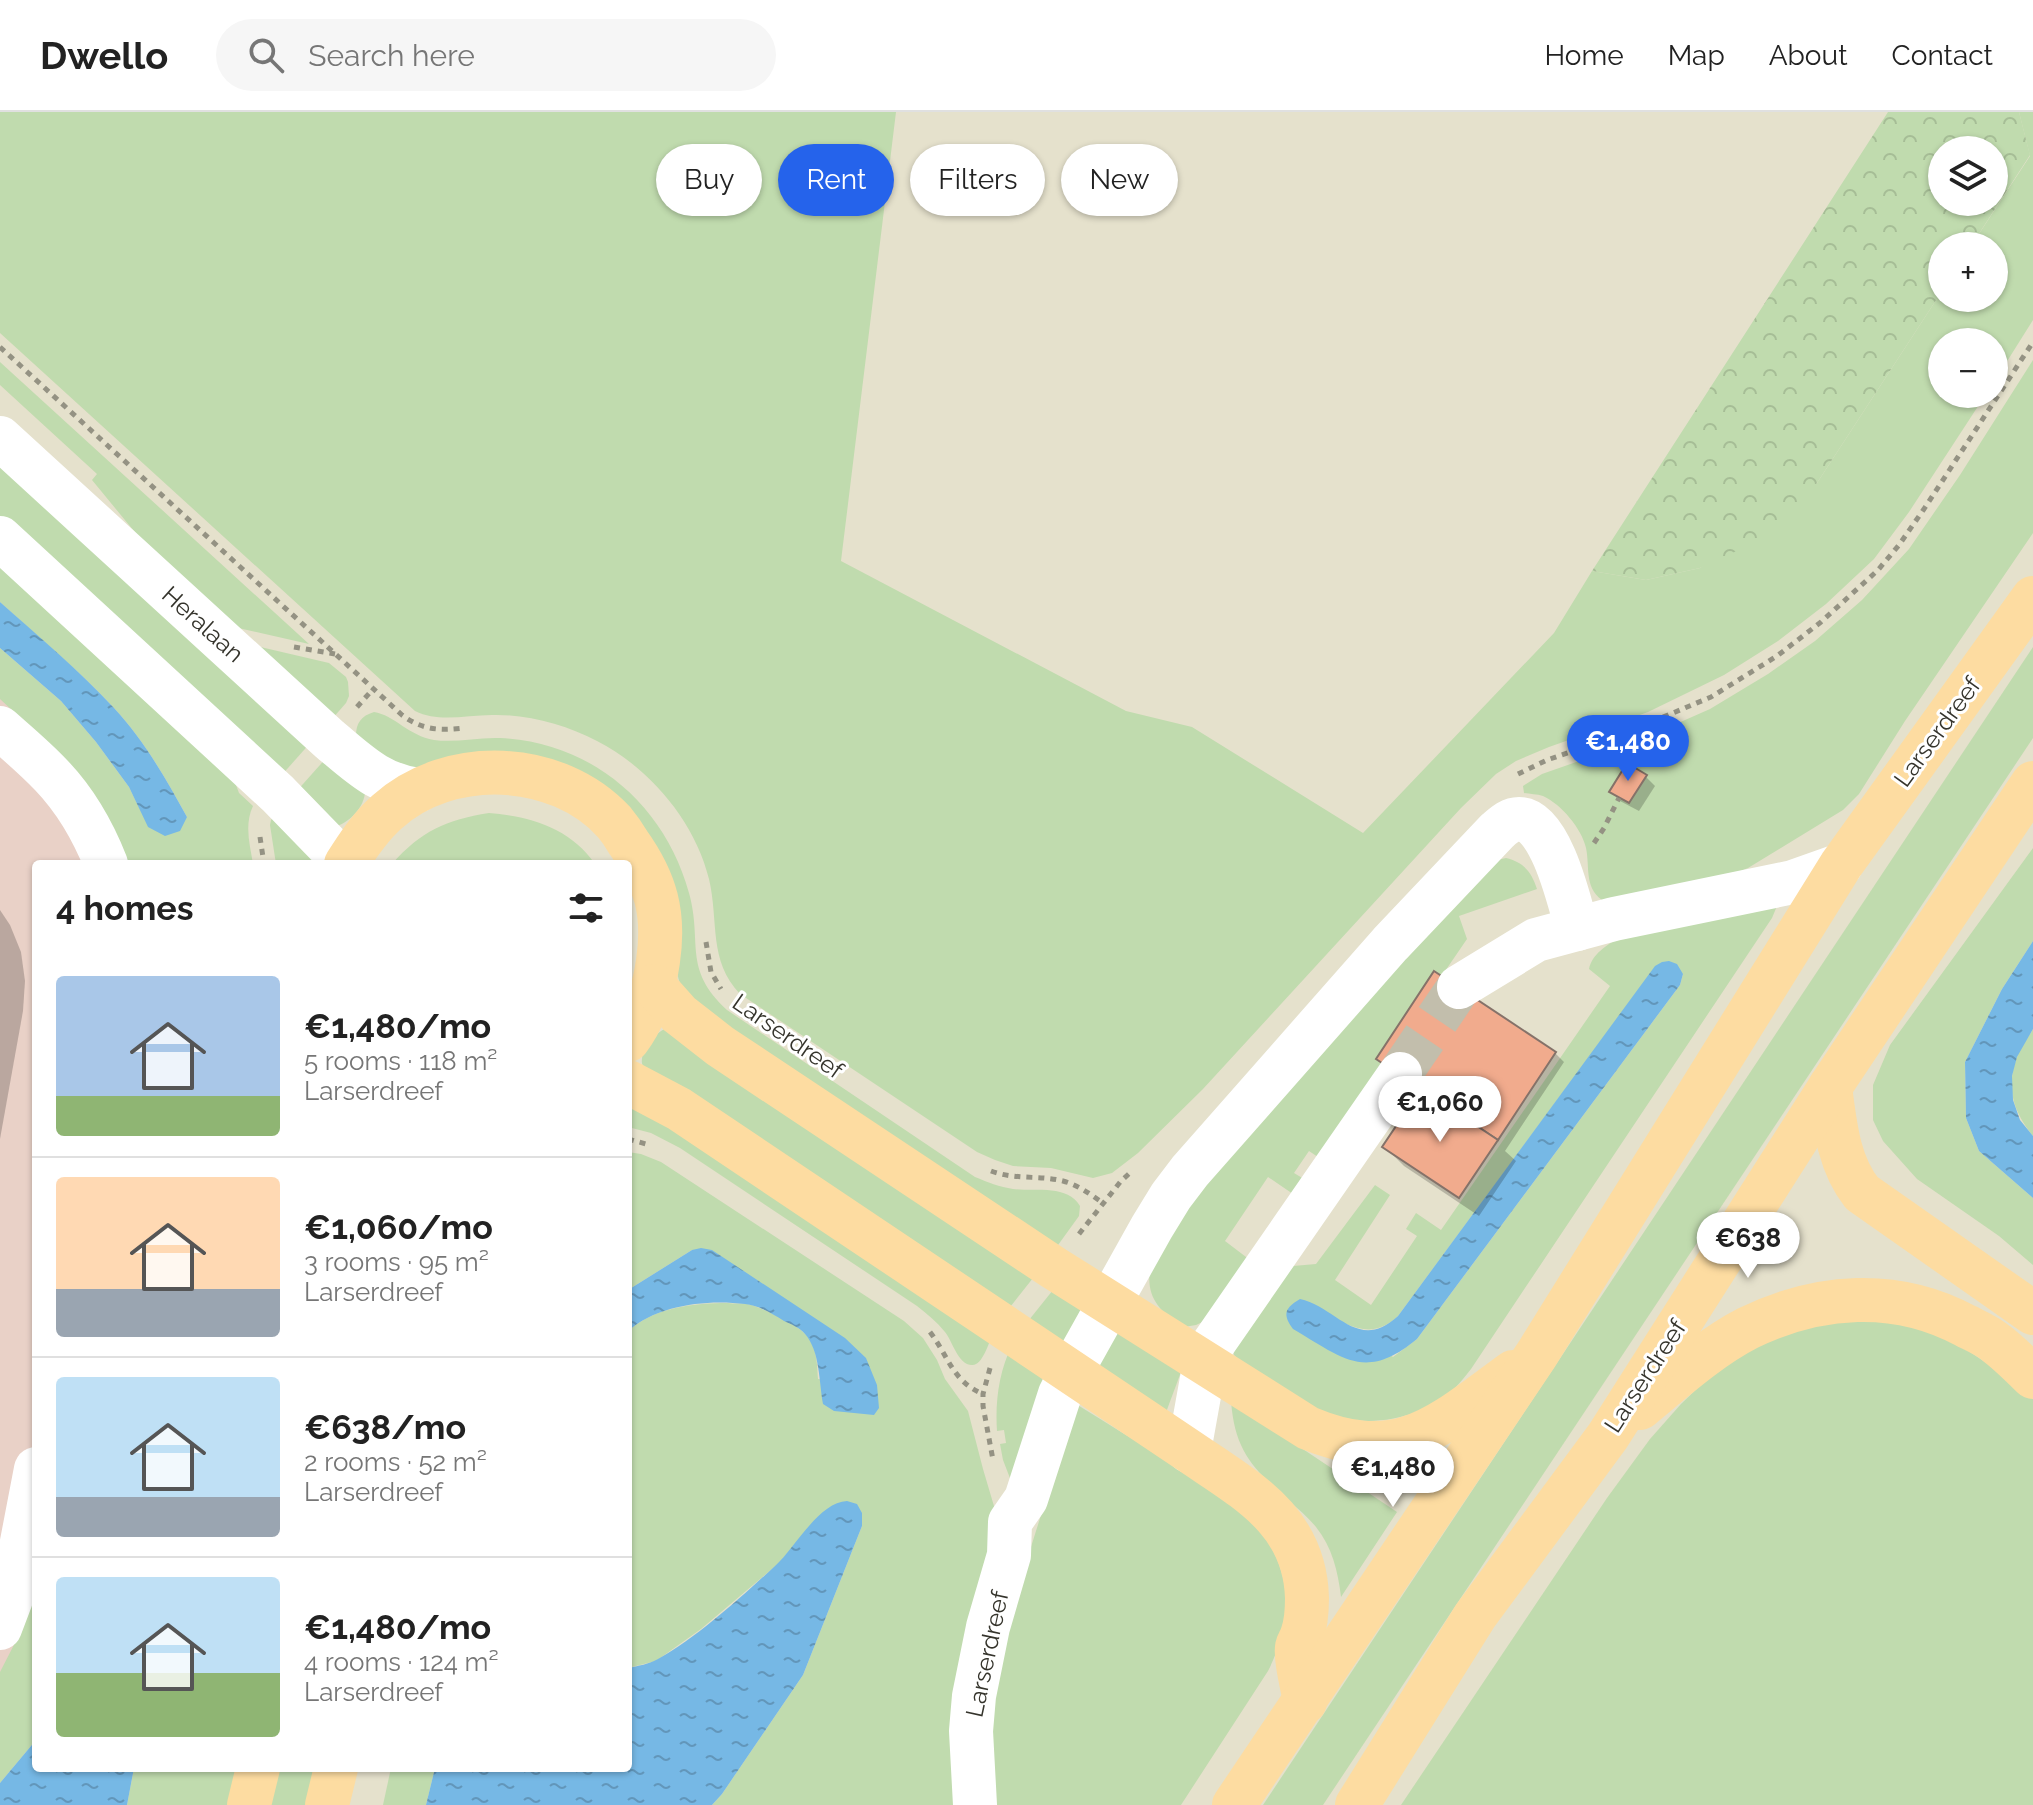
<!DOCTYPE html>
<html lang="en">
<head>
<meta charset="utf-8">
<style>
  body { margin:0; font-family:Raleway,sans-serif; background:#f6f6f6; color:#222; height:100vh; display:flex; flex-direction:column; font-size:30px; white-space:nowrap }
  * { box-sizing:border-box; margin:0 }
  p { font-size:26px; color:#767676 }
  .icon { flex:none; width:44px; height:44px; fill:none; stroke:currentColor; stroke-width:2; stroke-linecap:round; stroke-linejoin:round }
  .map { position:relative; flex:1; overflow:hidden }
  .side { position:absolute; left:32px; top:748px; width:600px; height:912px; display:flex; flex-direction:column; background:#fff; border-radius:8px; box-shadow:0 2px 6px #0004 }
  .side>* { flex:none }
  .hud { position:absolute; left:656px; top:32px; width:760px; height:72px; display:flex; gap:16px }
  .controls { position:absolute; left:1928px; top:24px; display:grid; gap:16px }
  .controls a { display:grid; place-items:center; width:80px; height:80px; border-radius:50%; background:#fff; box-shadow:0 2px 6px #0004; font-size:40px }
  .price { position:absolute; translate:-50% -68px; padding:0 18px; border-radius:28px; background:#fff; color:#222; font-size:26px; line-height:52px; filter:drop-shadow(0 2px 4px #0008) }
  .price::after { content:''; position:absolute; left:50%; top:48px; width:24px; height:18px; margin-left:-12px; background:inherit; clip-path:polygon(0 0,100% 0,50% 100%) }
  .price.current { background:#2563eb; color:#fff }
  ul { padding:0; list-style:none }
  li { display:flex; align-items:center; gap:24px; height:200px; padding:0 24px }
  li+li { border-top:2px solid #e0e0e0 }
  li span { display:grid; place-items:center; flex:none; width:224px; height:160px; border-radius:8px; color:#555 }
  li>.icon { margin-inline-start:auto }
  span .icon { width:96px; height:96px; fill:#fffc; stroke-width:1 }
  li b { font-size:34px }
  h2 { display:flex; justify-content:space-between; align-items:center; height:96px; padding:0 24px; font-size:34px }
  .pill { padding:0 28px; border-radius:36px; background:#fff; box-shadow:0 2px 6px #0004; font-size:28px; line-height:72px }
  .pill.current { background:#2563eb; color:#fff }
  header { display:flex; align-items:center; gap:48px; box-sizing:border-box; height:112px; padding:0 40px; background:#fff; border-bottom:2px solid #e0e0e0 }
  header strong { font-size:38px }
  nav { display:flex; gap:44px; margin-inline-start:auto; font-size:28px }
  .search { width:560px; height:72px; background:#f6f6f6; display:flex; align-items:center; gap:20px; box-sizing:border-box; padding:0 28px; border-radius:44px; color:#767676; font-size:30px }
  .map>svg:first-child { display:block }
</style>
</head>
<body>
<header>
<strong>Dwello</strong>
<div class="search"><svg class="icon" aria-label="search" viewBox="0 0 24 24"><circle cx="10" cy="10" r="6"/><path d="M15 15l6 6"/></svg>Search here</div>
<nav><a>Home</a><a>Map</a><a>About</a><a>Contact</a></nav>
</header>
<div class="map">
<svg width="2033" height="1693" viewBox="0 0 2033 1693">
  <defs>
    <pattern id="forest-crowns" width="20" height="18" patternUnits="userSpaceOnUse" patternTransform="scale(2)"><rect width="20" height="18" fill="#c0dbae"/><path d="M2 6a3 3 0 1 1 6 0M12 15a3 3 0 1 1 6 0" fill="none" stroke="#a6bd96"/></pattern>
    <pattern id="water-ripples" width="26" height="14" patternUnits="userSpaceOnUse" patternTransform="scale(2)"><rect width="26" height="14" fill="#76b8e5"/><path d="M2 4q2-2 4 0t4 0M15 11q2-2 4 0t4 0" fill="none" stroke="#6296ba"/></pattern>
  </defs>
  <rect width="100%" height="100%" fill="#e5e1cc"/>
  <!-- commercial -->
  <path fill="#e9d1c7" d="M0,574L138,752H36V1524L0,1595Z"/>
  <!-- grass -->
  <g fill="#c0dbae" fill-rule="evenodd">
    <path d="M0,0H896L841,449L1126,599L1192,615L1363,721L1554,521L1592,459L1646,468L1700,456L1817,371L1942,179V186H1994V134H1971L2030,44L2019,0H2033V208L1994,270V230H1942V282H1986L1909,400L1874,447L1826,492L1778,529L1724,563L1648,600L1549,635L1516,649L1496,662L1461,696L1203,977L1138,1041L1112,1061L1093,1066L1051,1056L1013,1054L995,1048L977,1040L740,882C708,848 719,810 709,767C695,710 650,656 597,629C566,613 528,602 492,603C466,603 439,611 415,599L0,221Z"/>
    <path d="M2033,248V421L1905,609L1859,682L1843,698L1748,756L1726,765L1602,788C1584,775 1590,755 1586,736C1582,717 1561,692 1543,684C1537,682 1530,682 1524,681L1523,674L1542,662L1642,627L1710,597L1768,562L1815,529L1862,488L1909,437L1960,363Z"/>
    <path d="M0,250L309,532L225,513L171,464L92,368L97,362L0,273Z"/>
    <path d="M0,343L312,629L280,665L0,409Z"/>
    <path d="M0,445L230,657L239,681L253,694C244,713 250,733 253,752H128L119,730L40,624L0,587V536L61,589L96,630L129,675L149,715L187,705C166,667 144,628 114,596C79,558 38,525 0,490Z"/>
    <path d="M247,532L329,551L346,565L348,570L349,584L346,591L332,607Z"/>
    <path d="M2033,535V626L1323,1693H1263Z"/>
    <path d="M374,600C394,603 409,624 434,628C456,631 478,625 500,626C592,630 665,693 689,781C703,831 682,856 727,898L975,1065C987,1070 1000,1075 1013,1077C1035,1080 1067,1072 1080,1094L1079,1104L1053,1140L705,908L682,879L635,712L426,656L399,655L356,624C356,611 361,604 374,600Z"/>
    <path d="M328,644L365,679C365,694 351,709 337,714L295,681Z"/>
    <path d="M278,700L316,752H276L270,713L271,708Z"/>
    <path d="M489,701C529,704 571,716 595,752C585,752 574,753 565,752C554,749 548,748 537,752H392C421,719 446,708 489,701Z"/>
    <path d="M2033,736V829L2002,877L1965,950L1966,1006L1979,1039L2033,1086V1153L1999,1124L1917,1067L1883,1029L1873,1008V973L1890,933Z"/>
    <path d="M1506,746C1524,750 1532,761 1537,777L1459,804L1467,827L1318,1045L1309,1039L1294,1061L1304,1067L1293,1082L1268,1065L1225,1129L1250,1148L1209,1207L1196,1213L1184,1215C1153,1196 1143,1179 1153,1142L1251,1013L1497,748Z"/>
    <path d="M1777,794L1772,806L1471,1257C1466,1263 1461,1270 1455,1276C1421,1308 1366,1318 1322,1300C1308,1294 1294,1282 1280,1274C1265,1264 1246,1256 1234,1243L1233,1238L1293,1154L1316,1152L1375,1073L1390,1083L1335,1168L1371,1193L1417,1124L1406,1117L1416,1101L1441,1118L1610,874L1589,857C1592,842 1607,833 1620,825ZM1656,854L1683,862L1680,873L1417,1227L1393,1245L1346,1212C1367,1221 1382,1219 1398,1204Z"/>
    <path d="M667,916L1037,1161L1007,1199L647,959C644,955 641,953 642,947C643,936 657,919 667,916Z"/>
    <path d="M2033,917V1024C2014,1000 2005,976 2017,945C2020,936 2028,926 2033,917Z"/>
    <path d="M628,989L992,1223C989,1231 982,1254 972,1253C958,1253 952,1228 945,1220C937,1210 927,1202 917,1194L680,1036L651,1021L628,1015Z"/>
    <path d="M628,1040L641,1042L661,1050L904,1209L923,1226L937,1248L945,1267L968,1299L983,1357L999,1411L960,1693H712L722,1682L803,1563L862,1414V1401L819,1404L779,1451L701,1517L656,1549L628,1556V1219C655,1195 694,1191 728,1191C734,1192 742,1191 747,1192C759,1194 795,1212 803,1220C817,1232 817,1250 818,1267L877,1273L692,1138L628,1178Z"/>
    <path d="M1057,1173L1082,1194L1069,1227L1058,1231L1025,1213Z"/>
    <path d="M1842,1203L1939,1219L2022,1275L2033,1287V1693H1401L1607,1386L1650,1327L1681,1292L1713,1261L1776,1222Z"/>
    <path d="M1115,1212L1181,1260L1165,1303L1092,1256Z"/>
    <path d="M1012,1233L1041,1261L1043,1269L1013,1374L1003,1348L1000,1332L1006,1331L1004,1318L997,1319C995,1289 999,1260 1012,1233Z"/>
    <path d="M1231,1289L1397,1400L1341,1485C1338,1459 1332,1435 1316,1415C1308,1405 1298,1397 1289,1389C1253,1356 1235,1340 1231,1289Z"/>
    <path d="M1076,1292C1108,1312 1139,1331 1171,1350C1192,1363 1220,1377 1238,1393C1289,1442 1300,1496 1268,1559L1181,1693H994L989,1612L1013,1492Z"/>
    <path d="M36,1470V1628L0,1671V1560L18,1525Z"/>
    <path d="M134,1656H245L236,1693H127Z"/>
    <path d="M272,1656H323L314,1693H264Z"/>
    <path d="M391,1656H435L426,1693H383Z"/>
  </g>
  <!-- forest -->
  <path fill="url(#forest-crowns)" fill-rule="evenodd" d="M1888,0H2019L2030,43L1971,134H1942V179L1817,371L1773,422L1700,456L1646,468L1592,459ZM1942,38H1994V90H1942Z"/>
  <!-- water -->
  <g fill="url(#water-ripples)">
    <path d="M0,490C38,524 79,558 114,596C144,628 166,667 187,705L180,719L165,724L148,715L129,675L96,630L61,589L0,536Z"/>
    <path d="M2033,829V917L2017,945L2012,964L2013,988L2020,1008L2033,1024V1086L1979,1039L1966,1006L1965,950L2002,877Z"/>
    <path d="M1669,849L1677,852L1683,862L1680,873L1417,1227C1365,1270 1343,1246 1293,1217C1282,1202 1285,1196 1300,1187C1337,1195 1358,1241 1398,1204L1655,854L1662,850Z"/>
    <path d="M701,1136L712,1138L845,1226L866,1246L877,1273L879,1296L874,1303L834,1299L823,1292C819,1270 820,1239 805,1222C800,1216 791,1212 784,1209C773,1202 758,1193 745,1192C707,1187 657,1193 628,1219V1178L692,1138Z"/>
    <path d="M847,1389L857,1392L862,1401V1414L803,1563L722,1682L712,1693H426L435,1656H628V1556C638,1554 649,1552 658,1547C699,1524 740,1486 775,1454C795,1436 819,1390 847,1389Z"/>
    <path d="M36,1628V1656H134L127,1693H0V1671Z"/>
  </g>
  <!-- shadow -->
  <g fill="#0003">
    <path d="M1645,664L1655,674L1639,699L1620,689L1611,679Z"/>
    <path d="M0,798L10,813L21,840L25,869L23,899L0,1027Z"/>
    <path d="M1555,941L1564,950L1505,1039L1516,1049L1479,1104L1404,1054L1385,1035L1422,979L1388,956Z"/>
  </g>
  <!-- building -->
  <g fill="#f1ab8d" stroke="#857269" stroke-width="2">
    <path d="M1627,651L1647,663L1629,691L1609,680Z"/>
    <path d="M1434,859L1556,940L1498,1028L1376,947Z"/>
    <path d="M1421,977L1498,1028L1459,1086L1382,1035Z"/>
  </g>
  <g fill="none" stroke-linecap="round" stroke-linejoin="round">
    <!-- minor-tunnel -->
    <path stroke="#c2beac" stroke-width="44" stroke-dasharray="44 22" stroke-linecap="butt" d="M1400,962L1459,875"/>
    <!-- path -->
    <g stroke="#949283" stroke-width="5" stroke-dasharray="6 6" stroke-linecap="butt">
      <path d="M0,235L402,603C422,618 440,619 464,616"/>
      <path d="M294,535L335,542"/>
      <path d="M357,595L373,577"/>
      <path d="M1518,662L1547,648L1625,621L1711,585L1777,544L1821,510L1878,458L1899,433L1924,397L2033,230"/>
      <path d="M260,725L264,752"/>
      <path d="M1594,731L1604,716L1619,686"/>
      <path d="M706,830L711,860L721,877"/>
      <path d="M628,1027L646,1032"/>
      <path d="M991,1059C1015,1068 1039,1063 1063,1069C1078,1073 1090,1082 1103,1091"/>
      <path d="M1079,1122L1121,1069L1132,1059"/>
      <path d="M930,1220C949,1245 952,1269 983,1282"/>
      <path d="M990,1256L983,1282V1294L993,1348"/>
    </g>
    <!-- minor -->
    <g stroke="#fff" stroke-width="44">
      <path d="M0,326L329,627C359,652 379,673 419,678"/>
      <path d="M0,426L278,682L346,752"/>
      <path d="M0,616C17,631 35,646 51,663C75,688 93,719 106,752"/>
      <path d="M1459,875L1536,828L1614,807L1793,770L1841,753"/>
      <path d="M1189,1339L1205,1250L1213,1232L1400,962"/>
      <path d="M0,1516L11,1487L36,1357"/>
      <path d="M975,1693L971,1619L974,1584L988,1515L1009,1443L1010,1410L1026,1387L1060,1282L1071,1260L1152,1115L1171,1084L1190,1059L1390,832L1497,719C1504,713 1510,707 1519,707C1551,707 1570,792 1577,817"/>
    </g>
    <!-- major -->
    <g stroke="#fddca1" stroke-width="44">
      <path d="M346,752C358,733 370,715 387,700C449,644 557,648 614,710C619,716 624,723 628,730C656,769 665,802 658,849C654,878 646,904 628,928"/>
      <path d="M654,874L679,902L720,934L1054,1156L1308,1316C1401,1355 1441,1312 1513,1260"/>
      <path d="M628,970L679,997L1189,1339C1246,1378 1305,1408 1307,1486C1307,1498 1306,1512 1302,1523C1301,1527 1298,1530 1297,1535C1295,1546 1303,1577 1305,1590"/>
      <path d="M1830,975C1835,1012 1838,1051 1862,1081L2033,1201"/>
      <path d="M1640,1296C1674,1268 1709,1236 1748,1216C1818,1182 1896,1176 1966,1214C1976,1219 1988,1224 1997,1232C2010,1242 2022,1254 2033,1265"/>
      <path d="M249,1693L258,1656"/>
      <path d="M327,1693L336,1656"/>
      <path d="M1234,1693L1537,1242L1841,753L2033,486"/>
      <path d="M1357,1693L1475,1504L1608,1324L1830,975L2033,671"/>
    </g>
  </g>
  <g text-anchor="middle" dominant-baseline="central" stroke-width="6" stroke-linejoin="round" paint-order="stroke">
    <!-- street labels -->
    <g font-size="24" fill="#35342c" stroke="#fff">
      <text transform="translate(203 512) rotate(42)">Heralaan</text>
      <text transform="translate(1937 620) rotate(-54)">Larserdreef</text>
      <text transform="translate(788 924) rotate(35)">Larserdreef</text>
      <text transform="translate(1645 1264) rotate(-57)">Larserdreef</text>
      <text transform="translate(987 1542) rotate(-78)">Larserdreef</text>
    </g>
  </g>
</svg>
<div class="controls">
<a><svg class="icon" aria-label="layers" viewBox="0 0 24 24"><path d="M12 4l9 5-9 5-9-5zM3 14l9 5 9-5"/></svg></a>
<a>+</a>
<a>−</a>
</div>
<b class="price current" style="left:1628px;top:671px">€1,480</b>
<b class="price" style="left:1440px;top:1032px">€1,060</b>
<b class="price" style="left:1748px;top:1168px">€638</b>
<b class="price" style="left:1393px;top:1397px">€1,480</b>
<div class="hud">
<a class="pill">Buy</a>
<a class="pill current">Rent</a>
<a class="pill">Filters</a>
<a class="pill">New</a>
</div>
<section class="side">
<h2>4 homes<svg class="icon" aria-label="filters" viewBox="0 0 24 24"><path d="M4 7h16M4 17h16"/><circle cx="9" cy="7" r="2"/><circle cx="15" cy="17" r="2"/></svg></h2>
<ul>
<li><span style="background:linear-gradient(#a9c7e8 75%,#8fb573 0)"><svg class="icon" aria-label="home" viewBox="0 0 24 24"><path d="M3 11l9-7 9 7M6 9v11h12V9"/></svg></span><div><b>€1,480/mo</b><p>5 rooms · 118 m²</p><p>Larserdreef</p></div></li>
<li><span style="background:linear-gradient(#ffd9b3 70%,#9aa5b1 0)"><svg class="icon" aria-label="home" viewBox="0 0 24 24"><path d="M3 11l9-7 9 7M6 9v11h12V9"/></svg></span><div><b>€1,060/mo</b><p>3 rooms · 95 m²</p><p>Larserdreef</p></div></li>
<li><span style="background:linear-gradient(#bfe0f5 75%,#9aa5b1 0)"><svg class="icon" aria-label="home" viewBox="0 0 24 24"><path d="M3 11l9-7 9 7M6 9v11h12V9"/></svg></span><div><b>€638/mo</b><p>2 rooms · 52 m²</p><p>Larserdreef</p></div></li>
<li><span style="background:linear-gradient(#bfe0f5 60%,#8fb573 0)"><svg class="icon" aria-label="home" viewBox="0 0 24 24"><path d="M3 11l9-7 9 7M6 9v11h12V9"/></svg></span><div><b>€1,480/mo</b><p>4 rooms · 124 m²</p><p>Larserdreef</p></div></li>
</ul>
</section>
</div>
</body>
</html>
